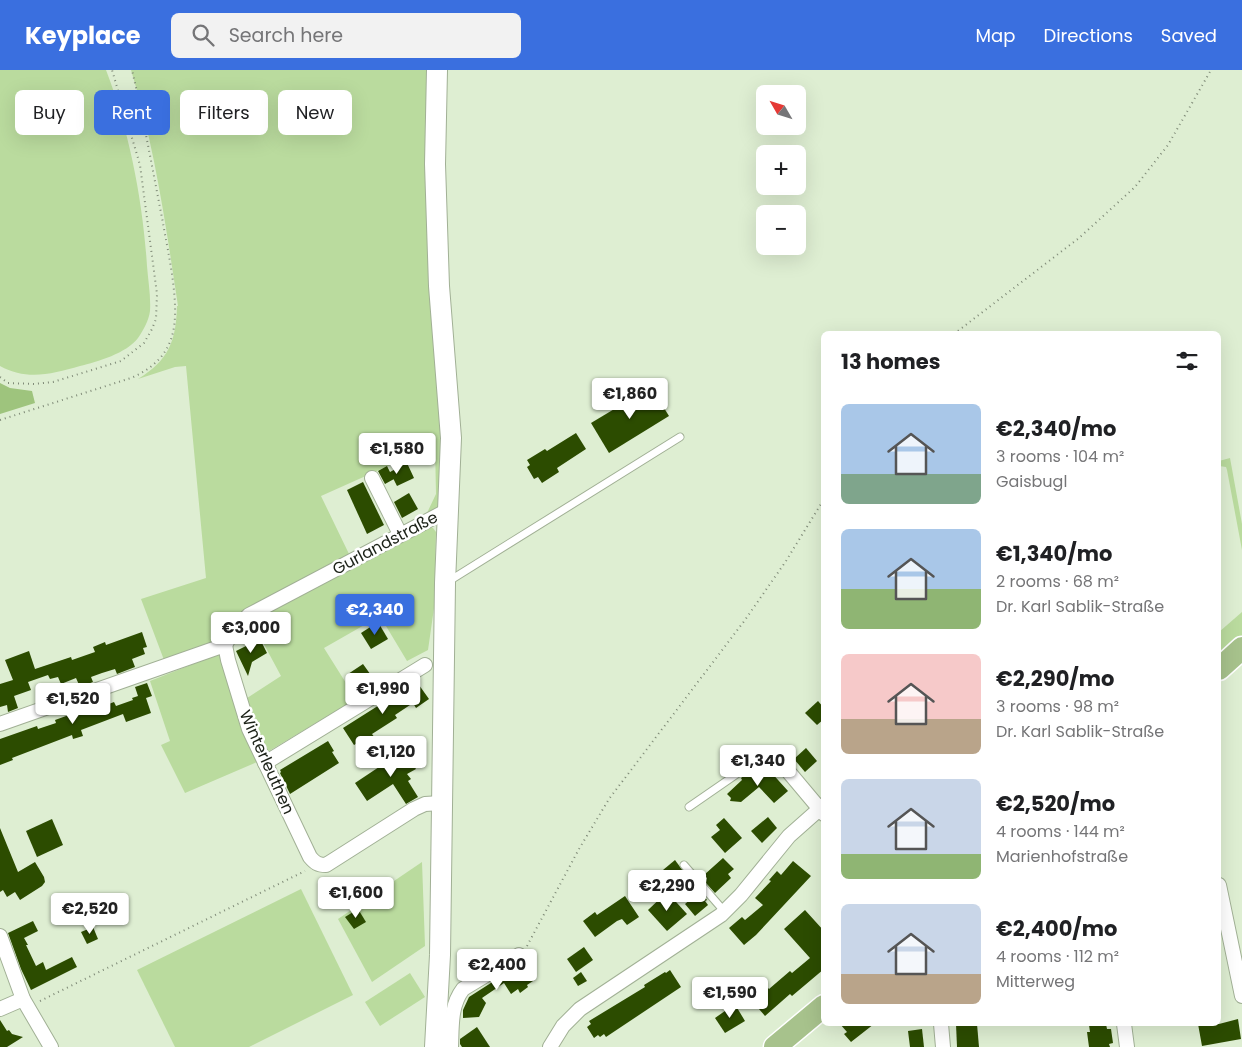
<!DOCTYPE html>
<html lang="en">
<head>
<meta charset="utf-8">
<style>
  body { margin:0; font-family:Poppins,sans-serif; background:#f2f2f2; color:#202124; height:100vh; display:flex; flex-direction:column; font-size:19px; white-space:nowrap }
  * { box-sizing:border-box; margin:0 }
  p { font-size:16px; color:#757577 }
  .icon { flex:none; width:28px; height:28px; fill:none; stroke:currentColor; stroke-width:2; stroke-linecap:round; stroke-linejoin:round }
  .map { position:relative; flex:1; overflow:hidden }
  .details { position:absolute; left:821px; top:261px; width:400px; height:695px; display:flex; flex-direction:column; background:#fff; border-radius:8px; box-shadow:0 5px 20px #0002 }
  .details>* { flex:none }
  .hud { position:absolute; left:15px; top:20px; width:475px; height:45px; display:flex; gap:10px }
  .needle { width:32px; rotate:309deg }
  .buttons { position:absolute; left:756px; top:15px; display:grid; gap:10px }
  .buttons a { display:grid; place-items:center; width:50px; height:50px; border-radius:8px; background:#fff; box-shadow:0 5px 20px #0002; font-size:25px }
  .price { position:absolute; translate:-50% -42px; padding:0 11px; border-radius:5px; background:#fff; color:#222; font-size:16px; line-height:32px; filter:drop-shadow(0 1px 2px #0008) }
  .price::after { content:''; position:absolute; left:50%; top:30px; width:15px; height:11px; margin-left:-8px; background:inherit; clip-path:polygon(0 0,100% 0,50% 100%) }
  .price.active { background:#3a6fdf; color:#fff }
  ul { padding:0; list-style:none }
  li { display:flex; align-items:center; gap:15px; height:125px; padding:0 20px }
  li span { display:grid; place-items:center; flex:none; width:140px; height:100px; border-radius:8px; color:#555 }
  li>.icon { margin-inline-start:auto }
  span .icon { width:60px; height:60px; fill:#fffc; stroke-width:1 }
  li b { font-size:21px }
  h2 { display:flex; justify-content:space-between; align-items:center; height:60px; padding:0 20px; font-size:21px }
  .chip { padding:0 18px; border-radius:8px; background:#fff; box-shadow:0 5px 20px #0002; font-size:18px; line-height:45px }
  .chip.active { background:#3a6fdf; color:#fff }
  header { display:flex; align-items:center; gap:30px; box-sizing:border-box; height:70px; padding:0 25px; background:#3a6fdf; color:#fff }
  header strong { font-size:24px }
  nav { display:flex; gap:28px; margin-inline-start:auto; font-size:18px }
  .search { width:350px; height:45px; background:#f2f2f2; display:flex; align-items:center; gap:12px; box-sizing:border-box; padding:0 18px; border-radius:8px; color:#757577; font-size:19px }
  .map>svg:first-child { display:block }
</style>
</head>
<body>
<header>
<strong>Keyplace</strong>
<div class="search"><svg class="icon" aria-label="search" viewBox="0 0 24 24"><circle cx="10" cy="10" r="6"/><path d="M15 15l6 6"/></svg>Search here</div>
<nav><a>Map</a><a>Directions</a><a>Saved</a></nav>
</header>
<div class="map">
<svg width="1242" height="977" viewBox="0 0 1242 977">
  <rect width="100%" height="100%" fill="#deeed2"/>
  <!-- green -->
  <g fill="#badb9e">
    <path d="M0,0H106C129,60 143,131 147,196C148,210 151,226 150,241C149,250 143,261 138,268C127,283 97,292 80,296C52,304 27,311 0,296Z"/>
    <path d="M131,0H432L445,346L440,437L427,443L436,424L435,375L321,426L350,486L245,542L231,552L218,571L164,590L141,529L206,508L186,296L175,297L138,309C169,290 176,271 177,236H178C166,157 155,77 131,0Z"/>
    <path d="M1230,388L1242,454V480L1227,400L1226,397L1219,396V391Z"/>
    <path d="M428,457L433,458L436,462L434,538L428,580L407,591L380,546L324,578L356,629L269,681L263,682L244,630L281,606L252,552V547Z"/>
    <path d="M1242,542V568L1219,588V562Z"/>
    <path d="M216,585H220L240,643L237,644L257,692L185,723L161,675L170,671L150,611Z"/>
    <path d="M422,792L425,876L372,912L338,849Z"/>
    <path d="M301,819L353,925L249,977H175L137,900Z"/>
    <path d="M410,903L425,927L380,956L365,932Z"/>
  </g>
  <!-- forest -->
  <path fill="#9ec47d" d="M0,313L10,318L32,321L35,333L0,344Z"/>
  <!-- building -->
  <g fill="#2c4c00">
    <path d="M651,317L669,346L609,383L591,353Z"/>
    <path d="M576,363L586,379L557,398L559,402L542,413L538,407L534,409L527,397L530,395L527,390L545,379L547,381Z"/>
    <path d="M407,393L414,408L397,416L392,406L394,409L385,414L378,401L387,396L390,402Z"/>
    <path d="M363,412L384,455L367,464L347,420Z"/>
    <path d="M409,423L418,439L402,448L394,432Z"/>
    <path d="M378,552L388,569L371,579L361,563Z"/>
    <path d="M142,562L147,577L143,578L145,584L132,589L135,597L117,604L115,599L102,603L91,607L93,612L80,617L76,608L61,614L58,607L50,609L48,605L28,612L31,620L14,626L18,638L8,642L7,635L0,637V614L13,610L5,590L29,581L35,599L71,587L72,590L95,582L93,577L105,572L106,575Z"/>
    <path d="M260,569L267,583L252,592L248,606L236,581Z"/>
    <path d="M363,594L373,608L366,614L367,616L360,621L348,604Z"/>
    <path d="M147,613L152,626L146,628L151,643L126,652L123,644L81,660L83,666L73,669L72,665L12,688L13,690L0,695V669L37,656L38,659L56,653L55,650L105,632L106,635L114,632L116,636L133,630L132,628L138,626L135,617Z"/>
    <path d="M419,615L429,629L416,638L413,633L395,645L397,648L372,664L375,668L366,674L363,670L354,675L343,658L403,620L406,624Z"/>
    <path d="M818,631L824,638V649L817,655L805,643Z"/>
    <path d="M328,671L334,681L332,682L339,693L290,724L280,703L281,702L280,700Z"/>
    <path d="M409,677L417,689L412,693L416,699L407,704L411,709L408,711L418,727L406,734L393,714L367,731L355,713Z"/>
    <path d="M806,678L817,691L805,702L794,689Z"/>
    <path d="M769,700L788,721L774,733L759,717L741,732L730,731L731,728L727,724L742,710L741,708L750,701L757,710Z"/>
    <path d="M768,747L777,758L762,773L751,761Z"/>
    <path d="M724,748L742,768L725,783L711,767L720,760L716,755Z"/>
    <path d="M52,749L63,775L37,787L26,761Z"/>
    <path d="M0,758L18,802L35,792L44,807L45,812L42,816L20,830L15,822L7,827L3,820L0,822Z"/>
    <path d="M723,788L734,799L728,804L731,808L715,823L706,813L707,808L704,805Z"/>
    <path d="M675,790L686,805L676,814L663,800Z"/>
    <path d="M793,791L811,806L756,865L744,875L729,858L742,847L745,850L763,835L755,828L771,811L769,810L777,801L781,805Z"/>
    <path d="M700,821L707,830L705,831L708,835L695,846L685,834Z"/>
    <path d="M667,822L687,844L667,861L648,840Z"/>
    <path d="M625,826L639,847L627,855L622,849L617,851L595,867L583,851L595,842L597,845Z"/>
    <path d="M358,839L366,852L354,859L345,847Z"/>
    <path d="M805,840L824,861V899L792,926L790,924L765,946L751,930L767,917L769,919L790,901L792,903L810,888L784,859Z"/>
    <path d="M33,851L38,861L24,868L28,875H26L36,896L43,892L46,900L72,887L77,897L31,920L21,899L8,863Z"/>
    <path d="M93,857L98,869L87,874L81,862Z"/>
    <path d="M584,877L593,890L576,902L567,889Z"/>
    <path d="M519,895L526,905L528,903L533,911L527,915L528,917L520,923L518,919L511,924L504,913L482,928L486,933L479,947L463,948V940L469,927Z"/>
    <path d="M670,900L681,917L606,967L604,964L600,967L598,965L594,968L587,957L591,954L589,951L645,917L644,915L665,902L666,903Z"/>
    <path d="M581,902L587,911L578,916L573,908Z"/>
    <path d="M732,936H736L745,951L725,963L715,948Z"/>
    <path d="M1238,949L1241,969L1202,976L1198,954H1219Z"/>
    <path d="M0,950L7,961L9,960L12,964L23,967L7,977H0Z"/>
    <path d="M840,954H874L851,972L844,964L847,962Z"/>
    <path d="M956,954H977L979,977H957Z"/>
    <path d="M1098,954H1106L1107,959H1111L1113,973L1109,974L1110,977H1089L1087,962H1090L1089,955Z"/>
    <path d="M477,957L490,977H462L460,974V969Z"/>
    <path d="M922,959L924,977H910L908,961Z"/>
  </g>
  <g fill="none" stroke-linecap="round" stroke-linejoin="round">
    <defs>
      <g id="service">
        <path d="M449,511L680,367"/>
        <path d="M689,737L770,681L777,688"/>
        <path d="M684,795L724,841"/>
      </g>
      <g id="minor">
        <path d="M372,408L400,464"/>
        <path d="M225,575L228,590L249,659L310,787C315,793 318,795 326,795L414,739L425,734L441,733"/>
        <path d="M0,654L225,575L234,560L249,545L448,440"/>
        <path d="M777,688L824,744"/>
        <path d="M265,693L425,595"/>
        <path d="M1219,815L1242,926"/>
        <path d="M0,866L23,929L51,977"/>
        <path d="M0,939L23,929"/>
        <path d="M941,954L943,977"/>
        <path d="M1124,954L1127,977"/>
        <path d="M451,977C452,957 450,936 463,919L519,885"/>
        <path d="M550,977L563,956L580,939L721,845L741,825L789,766L824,735"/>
      </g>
      <path id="secondary" d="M435,977L440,885L445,513L451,368L439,216L435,94L437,0"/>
      <g id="primary">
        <path d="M1219,599L1242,578"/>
        <path d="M775,977L824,936"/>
      </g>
    </defs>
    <!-- service casing -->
    <use href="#service" stroke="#a1b095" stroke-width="9"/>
    <!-- minor casing -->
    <use href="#minor" stroke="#a1b095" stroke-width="16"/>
    <!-- secondary casing -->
    <use href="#secondary" stroke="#a1b095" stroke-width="22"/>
    <!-- primary casing -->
    <use href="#primary" stroke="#fff" stroke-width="25"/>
    <!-- path -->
    <g stroke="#7f8a77" stroke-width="2" stroke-dasharray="1 4" stroke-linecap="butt">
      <path d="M954,264L1079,168L1135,117L1168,75L1211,0"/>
      <path d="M0,307L8,313L34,314L53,312L121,291L144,273L152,259L156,249L157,224L140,95L112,0"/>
      <path d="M0,350L131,308C150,300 166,287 172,266C181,237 168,183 163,153C153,102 144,51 132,0"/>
      <path d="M527,876L579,779L609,729L745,550L786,491L824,429"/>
      <path d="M40,931L305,801"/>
    </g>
    <!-- service -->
    <use href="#service" stroke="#fff" stroke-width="7"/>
    <!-- minor -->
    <use href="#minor" stroke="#fff" stroke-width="14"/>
    <!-- secondary -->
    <use href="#secondary" stroke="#fff" stroke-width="20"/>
    <!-- primary -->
    <use href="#primary" stroke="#a7c28c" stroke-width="22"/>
  </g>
  <g text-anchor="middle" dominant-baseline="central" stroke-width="5" stroke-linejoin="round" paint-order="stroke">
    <!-- street labels -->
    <g font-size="16" fill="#1b2117" stroke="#fff">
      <text transform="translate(385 473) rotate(-28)">Gurlandstraße</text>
      <text transform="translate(267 692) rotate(66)">Winterleuthen</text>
    </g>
  </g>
</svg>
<div class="buttons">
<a><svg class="needle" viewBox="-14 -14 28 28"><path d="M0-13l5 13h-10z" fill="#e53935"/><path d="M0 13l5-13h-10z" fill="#757577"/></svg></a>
<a>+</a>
<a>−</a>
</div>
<b class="price" style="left:630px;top:350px">€1,860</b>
<b class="price" style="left:397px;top:405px">€1,580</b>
<b class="price active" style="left:375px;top:566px">€2,340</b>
<b class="price" style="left:251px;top:584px">€3,000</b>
<b class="price" style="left:383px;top:645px">€1,990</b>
<b class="price" style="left:73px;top:655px">€1,520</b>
<b class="price" style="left:391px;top:708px">€1,120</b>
<b class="price" style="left:758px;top:717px">€1,340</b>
<b class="price" style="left:667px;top:842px">€2,290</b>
<b class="price" style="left:356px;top:849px">€1,600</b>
<b class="price" style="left:90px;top:865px">€2,520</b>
<b class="price" style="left:497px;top:921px">€2,400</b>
<b class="price" style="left:730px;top:949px">€1,590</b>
<div class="hud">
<a class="chip">Buy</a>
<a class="chip active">Rent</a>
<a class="chip">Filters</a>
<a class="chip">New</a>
</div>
<section class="details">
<h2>13 homes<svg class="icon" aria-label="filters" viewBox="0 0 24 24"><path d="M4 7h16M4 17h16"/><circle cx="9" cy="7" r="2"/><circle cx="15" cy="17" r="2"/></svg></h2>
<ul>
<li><span style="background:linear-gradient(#a9c7e8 70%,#7fa58c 0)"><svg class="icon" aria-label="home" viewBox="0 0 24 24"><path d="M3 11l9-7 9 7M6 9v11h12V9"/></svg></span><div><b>€2,340/mo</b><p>3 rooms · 104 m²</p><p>Gaisbugl</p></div></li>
<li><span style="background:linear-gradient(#a9c7e8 60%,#8fb573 0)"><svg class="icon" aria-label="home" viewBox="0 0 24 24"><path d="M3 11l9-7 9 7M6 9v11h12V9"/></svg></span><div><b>€1,340/mo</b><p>2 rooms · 68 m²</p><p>Dr. Karl Sablik-Straße</p></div></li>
<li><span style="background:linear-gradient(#f6c9c9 65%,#b9a48a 0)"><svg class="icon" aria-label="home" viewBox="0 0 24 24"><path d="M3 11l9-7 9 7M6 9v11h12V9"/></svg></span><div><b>€2,290/mo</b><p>3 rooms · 98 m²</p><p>Dr. Karl Sablik-Straße</p></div></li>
<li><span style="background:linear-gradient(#c9d6e8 75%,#8fb573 0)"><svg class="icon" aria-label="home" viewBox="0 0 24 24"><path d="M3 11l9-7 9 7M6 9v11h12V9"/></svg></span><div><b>€2,520/mo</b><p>4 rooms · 144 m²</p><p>Marienhofstraße</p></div></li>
<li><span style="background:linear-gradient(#c9d6e8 70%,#b9a48a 0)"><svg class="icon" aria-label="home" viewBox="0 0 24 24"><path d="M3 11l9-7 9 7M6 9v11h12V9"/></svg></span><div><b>€2,400/mo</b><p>4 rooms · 112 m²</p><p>Mitterweg</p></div></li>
</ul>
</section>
</div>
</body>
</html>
